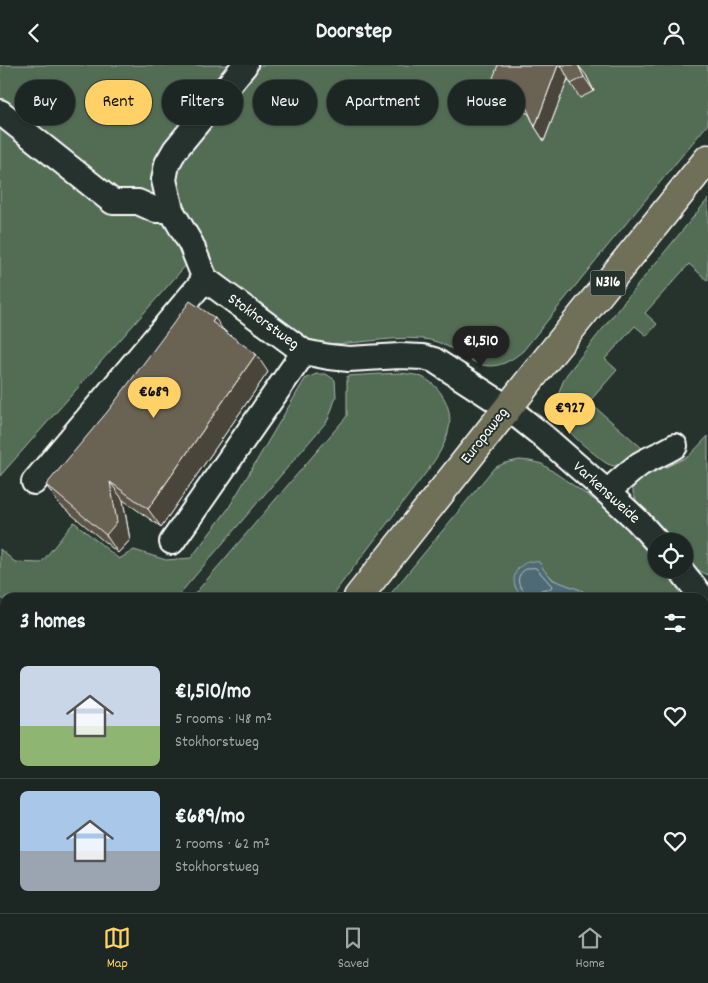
<!DOCTYPE html>
<html lang="en">
<head>
<meta charset="utf-8">
<style>
  body { margin:0; font-family:Dekko,sans-serif; background:#252e2a; color:#f1f3f6; height:100vh; display:flex; flex-direction:column; font-size:19px; white-space:nowrap }
  * { box-sizing:border-box; margin:0 }
  p { font-size:16px; color:#a0a5a5 }
  .icon { flex:none; width:28px; height:28px; fill:none; stroke:currentColor; stroke-width:2; stroke-linecap:round; stroke-linejoin:round }
  .map { position:relative; flex:1; overflow:hidden }
  .details { position:absolute; left:0px; top:528px; width:709px; height:321px; display:flex; flex-direction:column; background:#1c2622; border-radius:15px 15px 0 0; box-shadow:0 1px 4px #0004,0 0 0 1px #3a4340 }
  .details>* { flex:none }
  .guide { position:absolute; left:15px; top:15px; width:679px; height:45px; display:flex; gap:10px }
  .fabs { position:absolute; left:648px; top:468px; display:grid; gap:10px }
  .fabs a { display:grid; place-items:center; width:45px; height:45px; border-radius:50%; background:#1c2622; box-shadow:0 1px 4px #0004,0 0 0 1px #3a4340; font-size:25px }
  .price { position:absolute; translate:-50% -42px; padding:0 11px; border-radius:18px; background:#ffd166; color:#111; font-size:16px; line-height:32px; filter:drop-shadow(0 1px 2px #0008) }
  .price::after { content:''; position:absolute; left:50%; top:30px; width:15px; height:11px; margin-left:-8px; background:inherit; clip-path:polygon(0 0,100% 0,50% 100%) }
  .price.selected { background:#222; color:#fff }
  ul { padding:0; list-style:none }
  li { display:flex; align-items:center; gap:15px; height:125px; padding:0 20px }
  li+li { border-top:1px solid #3a4340 }
  li span { display:grid; place-items:center; flex:none; width:140px; height:100px; border-radius:8px; color:#555 }
  li>.icon { margin-inline-start:auto }
  span .icon { width:60px; height:60px; fill:#fffc; stroke-width:1 }
  li b { font-size:21px }
  h2 { display:flex; justify-content:space-between; align-items:center; height:60px; padding:0 20px; font-size:21px }
  .tag { padding:0 18px; border-radius:22px; background:#1c2622; box-shadow:0 1px 4px #0004,0 0 0 1px #3a4340; font-size:18px; line-height:45px }
  .tag.selected { background:#ffd166; color:#111 }
  header { display:flex; justify-content:space-between; align-items:center; height:65px; padding:0 20px; background:#1c2622; font-size:22px; font-weight:800 }
  .tab-bar { display:flex; justify-content:space-around; align-items:center; height:70px; border-top:1px solid #3a4340; background:#1c2622; font-size:14px; color:#a0a5a5 }
  .tab-bar a { display:grid; justify-items:center; gap:2px }
  .tab-bar .selected { color:#ffd166 }
  .map>svg:first-child { display:block }
</style>
</head>
<body>
<header><svg class="icon" aria-label="back" viewBox="0 0 24 24"><path d="M15 5l-7 7 7 7"/></svg>Doorstep<svg class="icon" aria-label="person" viewBox="0 0 24 24"><circle cx="12" cy="8" r="4"/><path d="M4 21q1-7 8-7t8 7"/></svg></header>
<div class="map">
<svg width="708" height="848" viewBox="0 0 708 848">
  <rect width="100%" height="100%" fill="#26332d"/>
  <filter id="ink" filterUnits="userSpaceOnUse"><feTurbulence type="fractalNoise" baseFrequency=".02" numOctaves="2"/><feDisplacementMap in="SourceGraphic" scale="10" xChannelSelector="R" yChannelSelector="G"/><feConvolveMatrix kernelMatrix="1 2 1 2 8 2 1 2 1" color-interpolation-filters="sRGB"/></filter>
  <g filter="url(#ink)">
    <!-- green -->
    <g fill="#526d54" stroke="#a8b6aa">
      <path d="M0,0H708V59L601,189L523,286C478,324 465,278 423,274C386,270 349,283 313,277C308,276 303,274 298,272L216,205L195,190L0,411Z"/>
      <path d="M708,134V216L689,199L645,248L657,259L647,271L635,261L605,294L617,305L589,337L643,384C636,390 628,400 618,401C607,402 600,393 592,387C563,364 546,346 567,309L623,238Z"/>
      <path d="M399,308C407,309 415,309 422,312C441,321 453,343 449,363C446,379 437,392 428,405L331,532H192L347,351V311Z"/>
      <path d="M316,309H326L335,315L336,332L328,355L177,532H5V536L0,532V484L15,497L41,498L74,457L119,494L134,485L166,495L191,493L228,444L305,314Z"/>
      <path d="M708,371V510C700,507 687,498 684,489C683,485 684,480 684,476H674L636,435L633,428V419L643,408L666,402L689,391Z"/>
      <path d="M519,395L530,396L542,399L602,440L627,459L656,494V504H665C672,513 679,520 680,532H588L583,526L554,515L544,505L539,497L519,502C512,515 512,526 527,532H388L494,403L505,398Z"/>
      <path d="M0,546L5,550V744L0,750Z"/>
      <path d="M708,593V642L704,638V596Z"/>
      <path d="M708,681V777L704,781V686Z"/>
      <path d="M5,747V799L0,805V753Z"/>
      <path d="M704,832L708,836V848H573L574,844H704Z"/>
      <path d="M132,844H302L298,848H129Z"/>
    </g>
    <!-- water -->
    <path fill="#4d6b74" stroke="#94a6ac" d="M528,496L539,497L544,505L553,515L583,526L588,532C581,533 572,534 565,532C560,531 558,529 553,529C540,529 526,539 517,525C515,521 514,518 514,514C515,504 521,501 528,496Z"/>
    <g fill="none" stroke-linecap="round" stroke-linejoin="round">
      <!-- shore -->
      <path stroke="#b8c4c7" stroke-width="1" d="M527,532C527,526 521,525 519,519C516,508 527,501 536,503L552,521L550,524C544,524 537,524 537,532"/>
      <defs>
        <g id="minor">
          <path d="M245,0L175,85L167,99L164,115L171,145L191,179L205,214L304,287L329,292L349,294L400,291L423,292L434,295L508,343L543,371L607,427L637,455L656,476"/>
          <path d="M0,47L113,137H138L156,145H171"/>
          <path d="M34,417L205,214"/>
          <path d="M607,427C618,418 629,407 640,399C652,392 664,388 675,381"/>
          <path d="M172,477L304,287"/>
          <path d="M680,504L702,532"/>
          <path d="M61,848L64,844"/>
          <path d="M494,848L497,844"/>
        </g>
        <g id="major">
          <path d="M358,532L537,306L708,94"/>
          <path d="M101,848L105,844"/>
        </g>
      </defs>
      <!-- minor casing -->
      <use href="#minor" stroke="#fff" stroke-width="28"/>
      <!-- major casing -->
      <use href="#major" stroke="#fff" stroke-width="31"/>
      <!-- minor -->
      <use href="#minor" stroke="#26332d" stroke-width="24"/>
      <!-- major -->
      <use href="#major" stroke="#706f59" stroke-width="28"/>
    </g>
    <!-- wall -->
    <g fill="#5b5447" stroke="#fff">
      <path d="M586,10L594,26L580,33L568,14L544,76L535,62L529,49L510,41L500,28L493,13Z"/>
      <path d="M223,264L268,307L161,462L123,435L130,475L118,488L59,439L46,420Z"/>
      <path d="M704,646L708,651V660L704,664Z"/>
    </g>
    <!-- shaded-wall -->
    <g fill="#4a453a" stroke="#fff">
      <path d="M558,0H561L569,11L544,76L535,62Z"/>
      <path d="M578,0L586,10L594,26L584,12Z"/>
      <path d="M215,253L228,272L212,257Z"/>
      <path d="M256,289L268,307L161,462L148,444Z"/>
      <path d="M110,417L123,435L130,475L118,488L106,470Z"/>
      <path d="M40,844H49L47,846L48,848H36Z"/>
      <path d="M425,844H439L435,848H421Z"/>
    </g>
    <!-- building -->
    <g fill="#6a6253" stroke="#fff">
      <path d="M498,0H558L535,62L524,37L500,28L493,13Z"/>
      <path d="M561,0H578L584,12L571,19Z"/>
      <path d="M190,236L215,253L212,257L256,289L148,444L110,417L117,457L106,470L46,420L108,346Z"/>
      <path d="M708,767V779L704,775V772Z"/>
      <path d="M0,802L5,806V844H40L36,848H0Z"/>
      <path d="M342,844H345L349,848H338Z"/>
      <path d="M360,844H425L421,848H357Z"/>
    </g>
  </g>
  <g text-anchor="middle" dominant-baseline="central" stroke-width="4" stroke-linejoin="round" paint-order="stroke">
    <!-- shield labels -->
    <rect fill="#26332d" stroke="#bec2c0" stroke-width="1" x="590.5" y="205.5" width="35" height="25" rx="4"/>
    <g font-size="15" font-weight="bold" fill="#fff">
      <text x="608" y="218">N316</text>
    </g>
    <!-- street labels -->
    <g font-size="16" fill="#fff" stroke="#26332d">
      <text transform="translate(263 257) rotate(36)">Stokhorstweg</text>
      <text transform="translate(485 371) rotate(-52)">Europaweg</text>
      <text transform="translate(606 428) rotate(42)">Varkensweide</text>
    </g>
  </g>
</svg>
<div class="fabs">
<a><svg class="icon" aria-label="locate" viewBox="0 0 24 24"><circle cx="12" cy="12" r="6"/><path d="M12 2v4M12 18v4M2 12h4M18 12h4"/></svg></a>
</div>
<b class="price selected" style="left:481px;top:303px">€1,510</b>
<b class="price" style="left:154px;top:354px">€689</b>
<b class="price" style="left:570px;top:370px">€927</b>
<div class="guide">
<a class="tag">Buy</a>
<a class="tag selected">Rent</a>
<a class="tag">Filters</a>
<a class="tag">New</a>
<a class="tag">Apartment</a>
<a class="tag">House</a>
</div>
<section class="details">
<h2>3 homes<svg class="icon" aria-label="filters" viewBox="0 0 24 24"><path d="M4 7h16M4 17h16"/><circle cx="9" cy="7" r="2"/><circle cx="15" cy="17" r="2"/></svg></h2>
<ul>
<li><span style="background:linear-gradient(#c9d6e8 60%,#8fb573 0)"><svg class="icon" aria-label="home" viewBox="0 0 24 24"><path d="M3 11l9-7 9 7M6 9v11h12V9"/></svg></span><div><b>€1,510/mo</b><p>5 rooms · 148 m²</p><p>Stokhorstweg</p></div><svg class="icon" aria-label="heart" viewBox="0 0 24 24"><path d="M12 20l-8-8c-3-5 5-10 8-4 3-6 11-1 8 4z"/></svg></li>
<li><span style="background:linear-gradient(#a9c7e8 60%,#9aa5b1 0)"><svg class="icon" aria-label="home" viewBox="0 0 24 24"><path d="M3 11l9-7 9 7M6 9v11h12V9"/></svg></span><div><b>€689/mo</b><p>2 rooms · 62 m²</p><p>Stokhorstweg</p></div><svg class="icon" aria-label="heart" viewBox="0 0 24 24"><path d="M12 20l-8-8c-3-5 5-10 8-4 3-6 11-1 8 4z"/></svg></li>
</ul>
</section>
</div>
<nav class="tab-bar">
<a class="selected"><svg class="icon" aria-label="map" viewBox="0 0 24 24"><path d="M3 6l6-2 6 2 6-2v14l-6 2-6-2-6 2zM9 4v14M15 6v14"/></svg>Map</a>
<a><svg class="icon" aria-label="saved" viewBox="0 0 24 24"><path d="M7 4h10v16l-5-4-5 4z"/></svg>Saved</a>
<a><svg class="icon" aria-label="home" viewBox="0 0 24 24"><path d="M3 11l9-7 9 7M6 9v11h12V9"/></svg>Home</a>
</nav>
</body>
</html>
